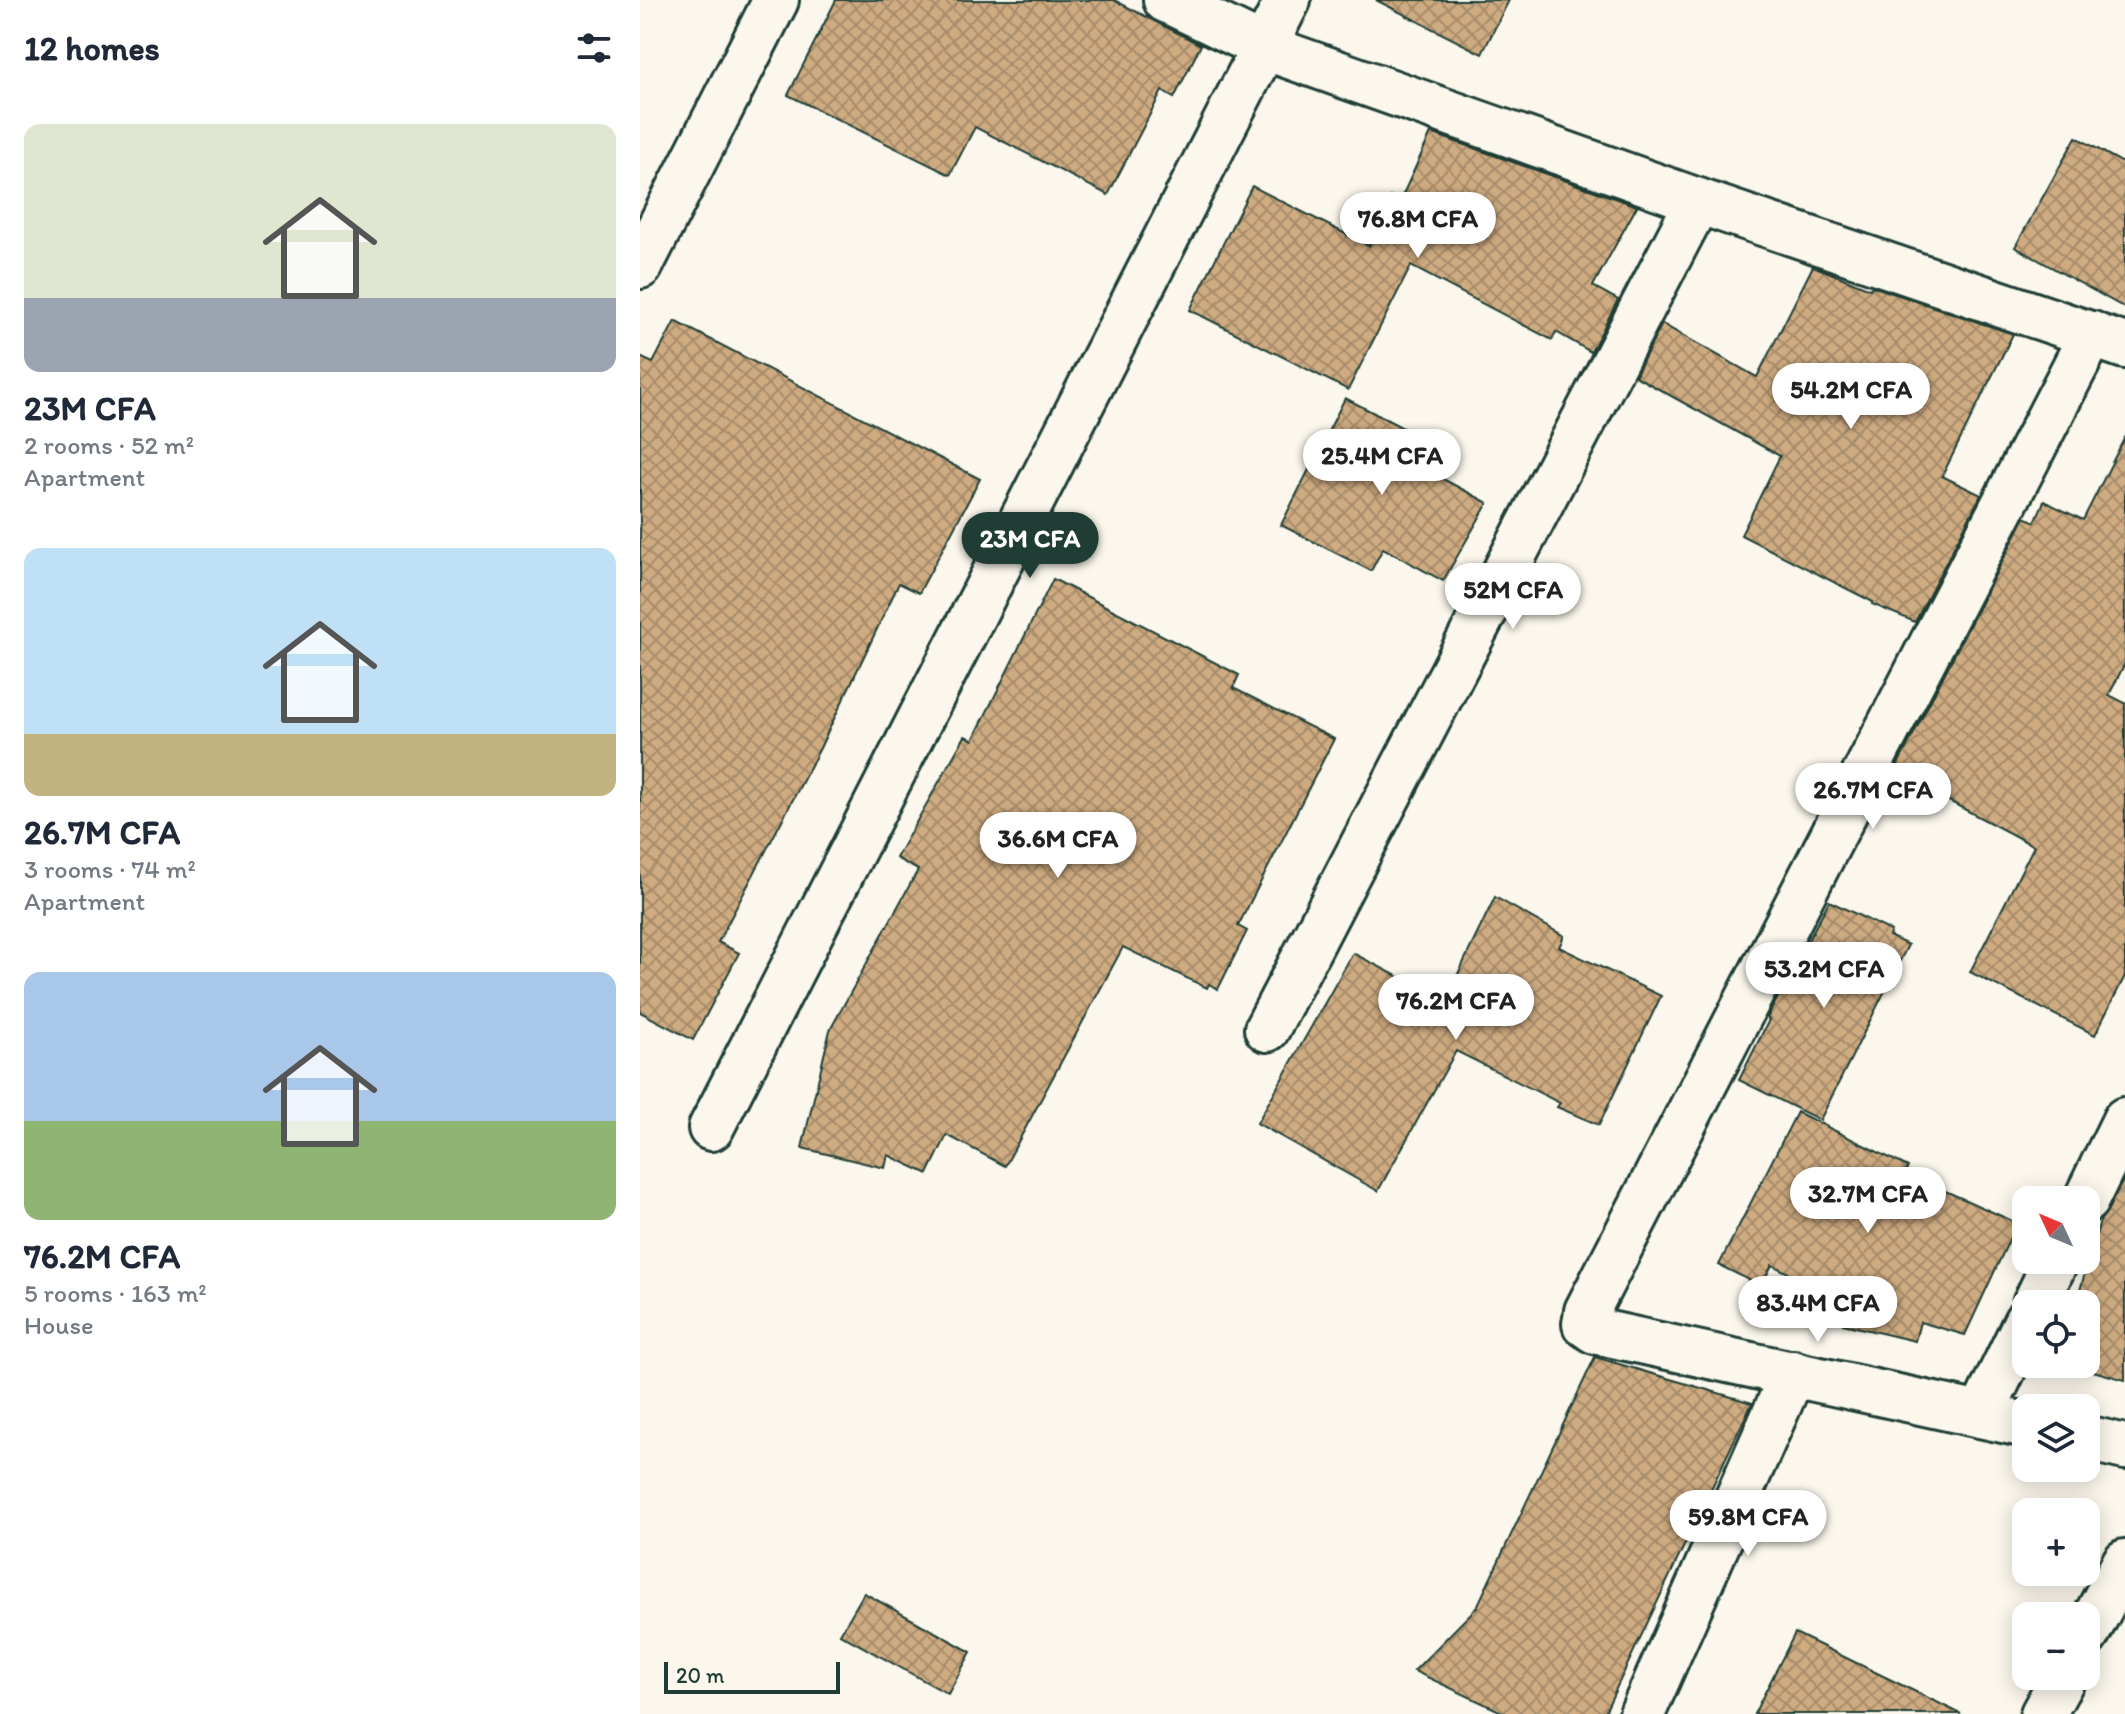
<!DOCTYPE html>
<html lang="en">
<head>
<meta charset="utf-8">
<style>
  body { margin:0; font-family:Itim,sans-serif; background:#f6f6f7; color:#1f2937; height:100vh; display:flex; flex-direction:column; font-size:30px; white-space:nowrap }
  * { box-sizing:border-box; margin:0 }
  p { font-size:26px; color:#747a83 }
  .icon { flex:none; width:44px; height:44px; fill:none; stroke:currentColor; stroke-width:2; stroke-linecap:round; stroke-linejoin:round }
  .map { position:relative; flex:1; overflow:hidden }
  .sheet { display:flex; flex-direction:column; background:#fff; width:640px }
  .sheet>* { flex:none }
  .needle { width:52px; rotate:314deg }
  .buttons { position:absolute; left:1372px; top:1186px; display:grid; gap:16px }
  .buttons a { display:grid; place-items:center; width:88px; height:88px; border-radius:16px; background:#fff; box-shadow:0 4px 20px #0003; font-size:40px }
  .scale { position:absolute; left:24px; bottom:20px; width:176px; box-sizing:border-box; padding-left:8px; border:4px solid #1f3d34; border-top:0; font-size:22px; line-height:28px; white-space:nowrap; color:#1f3d34; -webkit-text-stroke:6px #fbf7ec; paint-order:stroke }
  .price { position:absolute; translate:-50% -68px; padding:0 18px; border-radius:28px; background:#fff; color:#222; font-size:26px; line-height:52px; filter:drop-shadow(0 2px 4px #0008) }
  .price::after { content:''; position:absolute; left:50%; top:48px; width:24px; height:18px; margin-left:-12px; background:inherit; clip-path:polygon(0 0,100% 0,50% 100%) }
  .price.active { background:#1f3d34; color:#fff }
  ul { padding:0; list-style:none }
  li { display:grid; align-content:center; gap:16px; height:424px; padding:0 24px }
  li span { display:grid; place-items:center; height:248px; border-radius:16px; color:#555 }
  li>.icon { margin-inline-start:auto }
  span .icon { width:144px; height:144px; fill:#fffc; stroke-width:1 }
  li b { font-size:34px }
  h2 { display:flex; justify-content:space-between; align-items:center; height:96px; padding:0 24px; font-size:34px }
  main { display:flex; flex:1; min-height:0 }
  .map>svg:first-child { display:block }
</style>
</head>
<body>
<main>
<section class="sheet">
<h2>12 homes<svg class="icon" aria-label="filters" viewBox="0 0 24 24"><path d="M4 7h16M4 17h16"/><circle cx="9" cy="7" r="2"/><circle cx="15" cy="17" r="2"/></svg></h2>
<ul>
<li><span style="background:linear-gradient(#dfe7d0 70%,#9aa5b1 0)"><svg class="icon" aria-label="home" viewBox="0 0 24 24"><path d="M3 11l9-7 9 7M6 9v11h12V9"/></svg></span><div><b>23M CFA</b><p>2 rooms · 52 m²</p><p>Apartment</p></div></li>
<li><span style="background:linear-gradient(#bfe0f5 75%,#c2b280 0)"><svg class="icon" aria-label="home" viewBox="0 0 24 24"><path d="M3 11l9-7 9 7M6 9v11h12V9"/></svg></span><div><b>26.7M CFA</b><p>3 rooms · 74 m²</p><p>Apartment</p></div></li>
<li><span style="background:linear-gradient(#a9c7e8 60%,#8fb573 0)"><svg class="icon" aria-label="home" viewBox="0 0 24 24"><path d="M3 11l9-7 9 7M6 9v11h12V9"/></svg></span><div><b>76.2M CFA</b><p>5 rooms · 163 m²</p><p>House</p></div></li>
</ul>
</section>
<div class="map">
<svg width="1485" height="1714" viewBox="0 0 1485 1714">
  <defs>
    <pattern id="building-cross-hatch" width="8" height="8" patternUnits="userSpaceOnUse" patternTransform="scale(2)"><rect width="8" height="8" fill="#cfab81"/><path d="M0 0l8 8M0 8l8-8" fill="none" stroke="#a78c6a"/></pattern>
  </defs>
  <rect width="100%" height="100%" fill="#fbf7ec"/>
  <filter id="ink" filterUnits="userSpaceOnUse"><feTurbulence type="fractalNoise" baseFrequency=".0125" numOctaves="2"/><feDisplacementMap in="SourceGraphic" scale="16" xChannelSelector="R" yChannelSelector="G"/><feConvolveMatrix kernelMatrix="1 2 1 2 8 2 1 2 1" color-interpolation-filters="sRGB"/></filter>
  <g filter="url(#ink)">
    <!-- building -->
    <g fill="url(#building-cross-hatch)" stroke="#1f3d34" stroke-width="2">
      <path d="M196,0H474L561,45L534,98L522,91L468,195L335,127L310,175L148,95Z"/>
      <path d="M736,0H869L842,54Z"/>
      <path d="M791,133L997,206L953,286L978,300L951,352L916,332L912,340L771,266L708,390L550,310L612,186L729,246L750,197L760,201Z"/>
      <path d="M1436,137L1485,164V308L1375,247Z"/>
      <path d="M1173,266L1230,289L1232,286L1373,334L1302,476L1341,495L1275,622L1232,604L1233,602L1101,535L1140,456L995,376L1022,324L1117,377Z"/>
      <path d="M35,321L340,479L279,593L259,583L180,748L78,942L99,953L53,1040L0,1012V357L13,363Z"/>
      <path d="M705,398L796,445L784,469L848,503L803,581L743,548L731,571L641,525Z"/>
      <path d="M1485,437V663L1469,695L1485,703V976L1455,1035L1330,972L1394,846L1254,772L1385,517L1395,522L1404,501L1443,520Z"/>
      <path d="M413,579L599,675L593,688L694,739L598,926L607,931L578,989L569,984L567,988L483,947L365,1166L307,1135L288,1174L248,1155L245,1168L162,1148L190,1030L278,870L256,858L325,736L333,740Z"/>
      <path d="M855,897L924,936L919,947L1021,996L959,1125L917,1107L920,1103L816,1051L738,1191L617,1123L713,953L805,1001Z"/>
      <path d="M1189,901L1251,931L1249,936L1268,945L1180,1120L1099,1080L1129,1020L1127,1018Z"/>
      <path d="M1157,1112L1268,1167L1265,1173L1377,1223L1325,1335L1280,1322L1275,1341L1203,1324L1209,1302L1132,1265L1121,1286L1079,1265Z"/>
      <path d="M1483,1181H1485V1380L1428,1364H1446V1304H1436L1460,1221Z"/>
      <path d="M955,1357L1112,1403L964,1714H866L774,1671L837,1607Z"/>
      <path d="M224,1593L331,1652L308,1694L200,1634Z"/>
      <path d="M1155,1633L1321,1714H1114Z"/>
    </g>
    <g fill="none" stroke-linecap="round" stroke-linejoin="round">
      <defs>
        <g id="minor">
          <path d="M526,0L624,47L1058,201L1485,346"/>
          <path d="M0,266L136,0"/>
          <path d="M627,1029L1058,201"/>
          <path d="M71,1128L648,0"/>
          <path d="M1446,1200L1485,1120"/>
          <path d="M1395,1304L1416,1260"/>
          <path d="M1341,1415L1386,1322"/>
          <path d="M1386,1425L955,1331L945,1324L947,1311L1452,334"/>
          <path d="M1446,1438L1485,1447"/>
          <path d="M1446,1635L1485,1562"/>
          <path d="M1002,1714L1153,1373"/>
          <path d="M1403,1714L1424,1676"/>
        </g>
      </defs>
      <!-- minor casing -->
      <use href="#minor" stroke="#1f3d34" stroke-width="50"/>
      <!-- minor -->
      <use href="#minor" stroke="#fbf7ec" stroke-width="44"/>
    </g>
  </g>
</svg>
<div class="buttons">
<a><svg class="needle" viewBox="-14 -14 28 28"><path d="M0-13l5 13h-10z" fill="#e53935"/><path d="M0 13l5-13h-10z" fill="#747a83"/></svg></a>
<a><svg class="icon" aria-label="locate" viewBox="0 0 24 24"><circle cx="12" cy="12" r="6"/><path d="M12 2v4M12 18v4M2 12h4M18 12h4"/></svg></a>
<a><svg class="icon" aria-label="layers" viewBox="0 0 24 24"><path d="M12 4l9 5-9 5-9-5zM3 14l9 5 9-5"/></svg></a>
<a>+</a>
<a>−</a>
</div>
<div class="scale">20 m</div>
<b class="price" style="left:778px;top:260px">76.8M CFA</b>
<b class="price" style="left:1211px;top:431px">54.2M CFA</b>
<b class="price" style="left:742px;top:497px">25.4M CFA</b>
<b class="price active" style="left:390px;top:580px">23M CFA</b>
<b class="price" style="left:873px;top:631px">52M CFA</b>
<b class="price" style="left:1233px;top:831px">26.7M CFA</b>
<b class="price" style="left:418px;top:880px">36.6M CFA</b>
<b class="price" style="left:1184px;top:1010px">53.2M CFA</b>
<b class="price" style="left:816px;top:1042px">76.2M CFA</b>
<b class="price" style="left:1228px;top:1235px">32.7M CFA</b>
<b class="price" style="left:1178px;top:1344px">83.4M CFA</b>
<b class="price" style="left:1108px;top:1558px">59.8M CFA</b>
</div>
</main>
</body>
</html>
